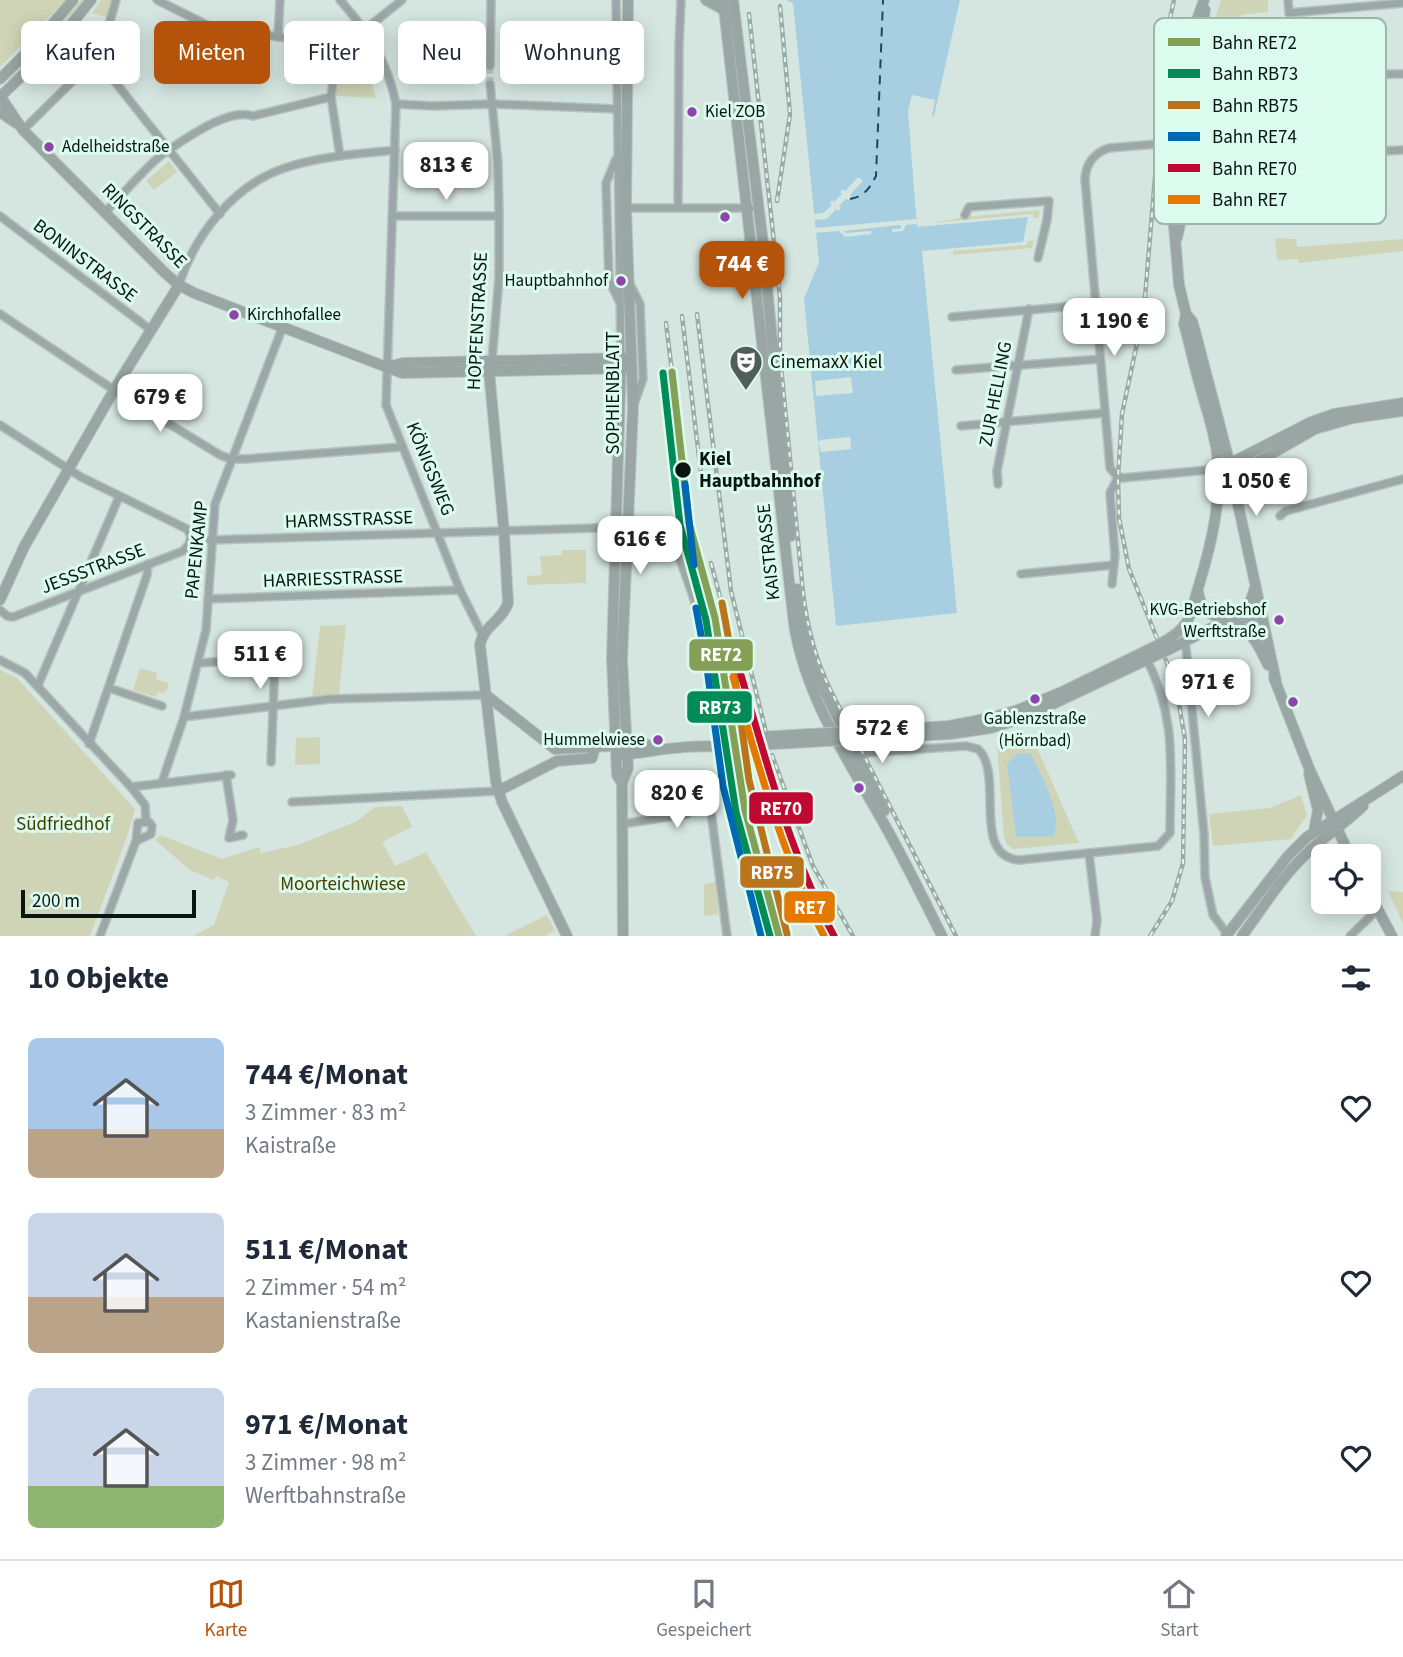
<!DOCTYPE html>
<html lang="de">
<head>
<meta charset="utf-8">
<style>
  body { margin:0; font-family:"Source Sans 3",sans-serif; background:#f2f2f3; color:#1f2937; height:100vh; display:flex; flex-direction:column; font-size:26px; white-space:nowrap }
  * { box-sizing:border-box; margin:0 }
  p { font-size:23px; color:#747a83 }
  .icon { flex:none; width:38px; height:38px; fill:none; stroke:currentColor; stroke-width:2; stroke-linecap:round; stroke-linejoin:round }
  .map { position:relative; height:936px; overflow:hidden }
  .drawer { display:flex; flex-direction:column; background:#fff; flex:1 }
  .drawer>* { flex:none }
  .banner { position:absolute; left:21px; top:21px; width:700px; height:63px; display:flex; gap:14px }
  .buttons { position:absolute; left:1311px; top:844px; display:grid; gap:14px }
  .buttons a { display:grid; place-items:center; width:70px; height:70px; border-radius:10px; background:#fff; box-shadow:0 4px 18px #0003; font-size:35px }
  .scale { position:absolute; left:21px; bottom:18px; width:175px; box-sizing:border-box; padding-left:7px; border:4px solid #091511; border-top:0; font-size:19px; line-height:24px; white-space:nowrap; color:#091511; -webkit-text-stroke:5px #dbfbee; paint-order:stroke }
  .price { position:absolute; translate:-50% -60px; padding:0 16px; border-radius:14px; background:#fff; color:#222; font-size:23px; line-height:46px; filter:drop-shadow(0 2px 4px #0008) }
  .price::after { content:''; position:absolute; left:50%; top:42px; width:21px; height:16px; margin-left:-10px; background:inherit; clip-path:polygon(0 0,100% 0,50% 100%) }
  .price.on { background:#b45309; color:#fff }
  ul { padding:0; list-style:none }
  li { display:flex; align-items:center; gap:21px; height:175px; padding:0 28px }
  li span { display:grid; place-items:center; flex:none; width:196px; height:140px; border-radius:10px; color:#555 }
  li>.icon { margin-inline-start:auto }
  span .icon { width:84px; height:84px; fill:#fffc; stroke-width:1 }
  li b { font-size:30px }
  h2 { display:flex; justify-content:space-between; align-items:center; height:84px; padding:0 28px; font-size:30px }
  .chip { padding:0 24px; border-radius:10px; background:#fff; box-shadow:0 4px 18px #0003; font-size:24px; line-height:63px }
  .chip.on { background:#b45309; color:#fff }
  .dock { display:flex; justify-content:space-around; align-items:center; height:98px; border-top:2px solid #e0e1e3; background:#fff; font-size:19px; color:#747a83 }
  .dock a { display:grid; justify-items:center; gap:4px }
  .dock .on { color:#b45309 }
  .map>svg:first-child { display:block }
</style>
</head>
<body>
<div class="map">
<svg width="1403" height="936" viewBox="0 0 1403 936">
  <rect width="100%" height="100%" fill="#d5e6e0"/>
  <!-- green -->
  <g fill="#d0d4b7">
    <path d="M0,0H66L0,67Z"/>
    <path d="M81,0H84L41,50L9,81L8,80L48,39Z"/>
    <path d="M101,0H112L107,17L92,13Z"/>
    <path d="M1221,0H1268V12L1241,15C1241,44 1233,65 1261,81L1204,83L1213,25Z"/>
    <path d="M361,57L369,73L376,98L336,96L339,74L345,73L346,66Z"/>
    <path d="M422,151H447V167L442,168V180H432V175L422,174Z"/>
    <path d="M169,161L177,172L154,190L146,181Z"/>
    <path d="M1040,210L1038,218H1033V214L932,223L964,217Z"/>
    <path d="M1275,238L1296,239L1297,247L1403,239V251L1299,263L1298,259L1277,260Z"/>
    <path d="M1028,241H1034L1032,248L953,255V251L1026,245Z"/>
    <path d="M562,550H586V583L527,585V576L542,575L540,556L562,555Z"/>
    <path d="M346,625L339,694L312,697L320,626Z"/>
    <path d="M140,668L157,673L156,679L169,683L167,690L162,693L158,692L156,697L133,690Z"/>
    <path d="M0,670L17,678L135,809L128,834L90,936H0Z"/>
    <path d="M320,737V764L295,765L296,738Z"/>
    <path d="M1022,740L1034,741L1079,843L1013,849L1007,844L1004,837L997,743Z"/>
    <path d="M1301,795L1307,815L1291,839L1213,846L1209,814L1270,808Z"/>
    <path d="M402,806L412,827L382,842L395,866L426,852L476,936H193L214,925L229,882L216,876L214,880L190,870L155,840L160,835L222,859L259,847L261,853L298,845L357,821L375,807Z"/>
    <path d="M716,882L718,914L704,916V884Z"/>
    <path d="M1388,891L1403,892V924Z"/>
    <path d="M547,915L555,931L545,936H504Z"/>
  </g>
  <!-- water -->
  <g fill="#a8cee2">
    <path d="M786,0H960L934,116L908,111L917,227L1028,217L1023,242L922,251L957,613L836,626L804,299L819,262L793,3Z"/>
    <path d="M1027,753L1031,754C1041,776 1064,813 1053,837H1016L1007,764L1017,754Z"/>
  </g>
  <!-- pier -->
  <g fill="#d5e6e0">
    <path d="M912,95L935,100L932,116L908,111Z"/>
    <path d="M858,177L863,181L850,195L851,197L849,200L846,199L839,206L841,208L838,211L836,209L827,219L814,220V214L823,213L832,205L830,203L832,200L834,202L842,194L840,192L843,189L845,191Z"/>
    <path d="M916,219L917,224L906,225L903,231L892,232V229H900L902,226L899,225L844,231L846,233L871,231V234L845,237L839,231L815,233V228Z"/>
    <path d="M851,377L853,393L816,396L815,381Z"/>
    <path d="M850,437L851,449L821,452L818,443L820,440Z"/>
  </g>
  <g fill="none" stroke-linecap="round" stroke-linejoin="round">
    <!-- ferry -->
    <path stroke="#134c6b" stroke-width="2" stroke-dasharray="9 7" stroke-linecap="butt" d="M850,199C865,196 869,189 876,176L883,0"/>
    <!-- street-tunnel -->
    <path stroke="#b6c7c1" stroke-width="7" stroke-dasharray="7 3.5" stroke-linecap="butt" d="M490,84V66"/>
    <defs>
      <g id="street">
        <path d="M157,0L211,27L280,37L352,40L402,0"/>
        <path d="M340,0C368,32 388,62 396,104L386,405L460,590L482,634"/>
        <path d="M616,0L621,358"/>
        <path d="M1288,0L1289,13L1403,3"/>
        <path d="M1245,22L1243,56L1252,75L1262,79L1314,75L1403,74"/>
        <path d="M278,37L280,0"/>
        <path d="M339,39L331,97L340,156"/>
        <path d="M96,58L220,214"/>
        <path d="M490,66L491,0"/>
        <path d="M490,84L498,163L499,216V278L492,361"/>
        <path d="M396,104L433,106L493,104L617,109"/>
        <path d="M23,130L96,58L104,41L116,0"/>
        <path d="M1109,148C1094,153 1086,163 1085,179L1110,468L1116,475L1122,478L1218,469"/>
        <path d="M1300,155L1403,150"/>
        <path d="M616,159L606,183L609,280L620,303"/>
        <path d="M678,207L679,47L681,0"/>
        <path d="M622,208H750"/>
        <path d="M105,212C123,195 145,167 164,153C184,140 228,107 253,116L331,97"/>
        <path d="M965,215L969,207L1049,201L1047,220L1038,258"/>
        <path d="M0,216L151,330"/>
        <path d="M393,216H499"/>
        <path d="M630,284L640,304L643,379L634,404"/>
        <path d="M179,285C195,234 235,183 288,167C322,156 359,154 395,150"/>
        <path d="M0,314L114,390L220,455L231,459H245L402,447"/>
        <path d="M952,317L1096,304"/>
        <path d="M956,370L1100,359"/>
        <path d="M0,425L81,477L187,529L191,536L189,544L183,551L13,617L7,616L0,610"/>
        <path d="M961,426L1105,413"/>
        <path d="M998,484L997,471L1029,309"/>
        <path d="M1280,516L1286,511L1403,479"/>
        <path d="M210,540L659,526L665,530L672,539C681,562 730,685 702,699C699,700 693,700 691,700"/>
        <path d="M1021,574L1114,565"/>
        <path d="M1112,584L1115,555L1110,493L1118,477"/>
        <path d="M208,599L460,590"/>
        <path d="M1232,621L1262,618"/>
        <path d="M1184,643L1186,648L1204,834L1205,877L1213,915L1229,936"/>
        <path d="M0,660L25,673L131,787L145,805L146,821"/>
        <path d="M199,663L271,658L275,661L271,762"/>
        <path d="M38,685L119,497"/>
        <path d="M109,688L162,706"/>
        <path d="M184,717L330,699L486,695"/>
        <path d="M89,744L147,575L148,564"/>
        <path d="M855,755L873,752L966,746L978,749C1005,774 970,856 1019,860L1089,853L1097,920L1095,936"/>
        <path d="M226,775L233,820L229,838L243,835"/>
        <path d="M162,782L184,717L206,630L215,504L283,326"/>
        <path d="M131,787L231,775"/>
        <path d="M292,802L498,791"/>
        <path d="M622,824L687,814L695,808H708L711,811L727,936"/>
        <path d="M1089,853L1158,846L1170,833C1170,767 1178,718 1145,656"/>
        <path d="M100,936L136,841L138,823L149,822L152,826L151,834L136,841"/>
        <path d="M1350,936L1378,909"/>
      </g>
      <g id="secondary">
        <path d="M706,0L724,10"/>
        <path d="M723,0L794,624C805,696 848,760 883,822C904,859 923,898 942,936"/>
        <path d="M733,0L762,235L791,536"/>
        <path d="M1204,0L1191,37L1184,77L1178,126L1173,214L1179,285L1186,314L1192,321L1195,331L1227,453L1276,681"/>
        <path d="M0,79L39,40L73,0"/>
        <path d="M0,96L23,130L165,273L179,285L194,293L402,373L632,368"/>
        <path d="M0,97L55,44L91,0"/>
        <path d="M0,112L16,123"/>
        <path d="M1177,238L1181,220L1199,45L1205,10"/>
        <path d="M621,358L612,658L617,775L622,783L623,936"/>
        <path d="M492,361L489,371L504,531L508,603C503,620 483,626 480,645L496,782L502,802L567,936"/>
        <path d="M387,367L403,363L627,358"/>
        <path d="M1225,466L1311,422L1334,414L1403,403"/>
        <path d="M1232,480L1243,470L1315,429L1353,418L1403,411"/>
        <path d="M797,589L803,633L813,668L884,811"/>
        <path d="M1198,591C1202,623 1228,615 1247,631C1257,640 1262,653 1268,665"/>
        <path d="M0,600L24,547L114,390L179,285"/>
        <path d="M1165,641C1193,625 1190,613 1199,585C1212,542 1222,499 1217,454C1214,430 1206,408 1200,386C1194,366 1190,345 1184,324L1186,314"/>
        <path d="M1168,650L1241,613L1249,605L1255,588"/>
        <path d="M1274,678L1309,768L1350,856"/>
        <path d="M486,695L555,749L646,744L652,749"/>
        <path d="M1018,710L1062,692L1156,646"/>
        <path d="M1023,718L1159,654"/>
        <path d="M621,755C657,751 686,744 724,747"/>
        <path d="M1309,774L1318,810L1314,831"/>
        <path d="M622,783L628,768L622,659L633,407L626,208L628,0"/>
        <path d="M498,791L557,761L592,758L595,747"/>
        <path d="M1368,891L1392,936"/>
        <path d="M1226,936L1288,856L1307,837L1403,776"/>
        <path d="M1242,936C1262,909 1281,878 1305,855C1323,837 1345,824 1363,806"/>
      </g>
    </defs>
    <!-- street casing -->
    <use href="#street" stroke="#b6c3be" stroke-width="10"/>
    <!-- secondary casing -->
    <use href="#secondary" stroke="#b6c3be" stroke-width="12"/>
    <!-- street -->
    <use href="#street" stroke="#9ca8a7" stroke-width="7"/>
    <!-- secondary -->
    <use href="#secondary" stroke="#9aa6a4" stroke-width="10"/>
    <defs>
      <g id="rail">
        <path d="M749,14L780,297V356L803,592C807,626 815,658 830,689L956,936"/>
        <path d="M777,201L790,114L780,6"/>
        <path d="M697,314L731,591L768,740"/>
        <path d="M682,316L702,482"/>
        <path d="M666,323L672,372"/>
        <path d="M711,563L731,638"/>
        <path d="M772,755L813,866L853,936"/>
        <path d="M1150,936L1172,901L1183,863L1185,739L1178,699L1171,673L1129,569L1119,518L1118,477L1122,414L1144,310L1167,32L1174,0"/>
      </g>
    </defs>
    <!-- rail casing -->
    <use href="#rail" stroke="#9ea9a6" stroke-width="4.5"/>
    <!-- rail -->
    <use href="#rail" stroke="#dbfbee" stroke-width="2" stroke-dasharray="5" stroke-linecap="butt"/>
    <defs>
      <path id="street-bridge" d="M1109,148L1169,143"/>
      <g id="secondary-bridge">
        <path d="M1156,646L1165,641"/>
        <path d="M1159,654L1168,650"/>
        <path d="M724,739L949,726L990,718L1018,710"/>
        <path d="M724,747L950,734L991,728L1023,718"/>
      </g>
    </defs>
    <!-- street-bridge casing -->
    <use href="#street-bridge" stroke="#b6c3be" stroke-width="10" stroke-linecap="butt"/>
    <!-- secondary-bridge casing -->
    <use href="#secondary-bridge" stroke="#b6c3be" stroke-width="12" stroke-linecap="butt"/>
    <!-- street-bridge -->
    <use href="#street-bridge" stroke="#9ca8a7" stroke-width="7"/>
    <!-- secondary-bridge -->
    <use href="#secondary-bridge" stroke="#9aa6a4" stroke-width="10"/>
    <defs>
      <path id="rail-1" d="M672,372L689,523L715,618L745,810L779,936"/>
      <path id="rail-2" d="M663,373L680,525L706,620L736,812L770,936"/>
      <path id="rail-3" d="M722,603L732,657L749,780L787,934"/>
      <g id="rail-4">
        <path d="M685,484L694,565"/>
        <path d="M696,608L706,661L723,786L761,936"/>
      </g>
      <path id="rail-5" d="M741,675C767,764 790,853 834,936"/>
      <path id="rail-6" d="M733,677C759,766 781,854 824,936"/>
    </defs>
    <!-- rail-1 casing -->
    <use href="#rail-1" stroke="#dbfbee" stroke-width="12"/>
    <!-- rail-2 casing -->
    <use href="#rail-2" stroke="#dbfbee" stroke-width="12"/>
    <!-- rail-3 casing -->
    <use href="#rail-3" stroke="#dbfbee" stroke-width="12"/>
    <!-- rail-4 casing -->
    <use href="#rail-4" stroke="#dbfbee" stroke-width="12"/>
    <!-- rail-5 casing -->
    <use href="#rail-5" stroke="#dbfbee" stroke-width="12"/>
    <!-- rail-6 casing -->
    <use href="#rail-6" stroke="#dbfbee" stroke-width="12"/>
    <!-- rail-1 -->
    <use href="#rail-1" stroke="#84a056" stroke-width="7"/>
    <!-- rail-2 -->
    <use href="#rail-2" stroke="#008b57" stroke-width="7"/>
    <!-- rail-3 -->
    <use href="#rail-3" stroke="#bb741b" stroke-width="7"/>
    <!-- rail-4 -->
    <use href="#rail-4" stroke="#0069b4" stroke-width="7"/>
    <!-- rail-5 -->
    <use href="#rail-5" stroke="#c10831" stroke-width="7"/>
    <!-- rail-6 -->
    <use href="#rail-6" stroke="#e47801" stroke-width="7"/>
  </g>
  <!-- icons -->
  <defs>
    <symbol id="theatre-pin" viewBox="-11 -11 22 30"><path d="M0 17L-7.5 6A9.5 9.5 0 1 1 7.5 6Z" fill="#505e59" stroke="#dbfbee"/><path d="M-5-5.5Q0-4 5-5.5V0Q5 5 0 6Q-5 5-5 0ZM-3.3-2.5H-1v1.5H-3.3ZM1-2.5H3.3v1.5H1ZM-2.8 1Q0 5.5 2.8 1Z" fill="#fff"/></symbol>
  </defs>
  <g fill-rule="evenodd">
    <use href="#theatre-pin" x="727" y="343" width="38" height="52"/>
  </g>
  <!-- markers -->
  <g fill="#8e44ad" stroke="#dbfbee" stroke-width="2.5">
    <circle cx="692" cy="112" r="6"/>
    <circle cx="49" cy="147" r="6"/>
    <circle cx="725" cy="217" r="6"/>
    <circle cx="621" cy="281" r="6"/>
    <circle cx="234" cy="315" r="6"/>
    <circle cx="1279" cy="620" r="6"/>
    <circle cx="1035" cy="699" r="6"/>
    <circle cx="1293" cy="702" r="6"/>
    <circle cx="658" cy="740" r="6"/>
    <circle cx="859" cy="788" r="6"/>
  </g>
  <circle fill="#091511" stroke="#dbfbee" stroke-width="2.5" cx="683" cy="470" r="9"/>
  <g text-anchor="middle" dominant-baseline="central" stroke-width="6" stroke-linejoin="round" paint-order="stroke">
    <!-- bus labels -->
    <g font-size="17" fill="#091511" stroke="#dbfbee" text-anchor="start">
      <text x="705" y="112">Kiel ZOB</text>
      <text x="62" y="147">Adelheidstraße</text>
      <text x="608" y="281" text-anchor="end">Hauptbahnhof</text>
      <text x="247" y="315">Kirchhofallee</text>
      <text x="1266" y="610" text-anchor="end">KVG-Betriebshof<tspan x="1266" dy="22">Werftstraße</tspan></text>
      <text x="1035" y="719" text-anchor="middle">Gablenzstraße<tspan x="1035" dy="22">(Hörnbad)</tspan></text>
      <text x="645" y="740" text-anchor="end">Hummelwiese</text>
    </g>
    <!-- street labels -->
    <g font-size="19" fill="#091511" stroke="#dbfbee">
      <text transform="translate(144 226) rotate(45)">RINGSTRASSE</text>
      <text transform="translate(85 261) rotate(37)">BONINSTRASSE</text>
      <text transform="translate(478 321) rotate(-87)">HOPFENSTRASSE</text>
      <text transform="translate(613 393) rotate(-90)">SOPHIENBLATT</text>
      <text transform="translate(996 394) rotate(-79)">ZUR HELLING</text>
      <text transform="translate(430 469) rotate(68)">KÖNIGSWEG</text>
      <text transform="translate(349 520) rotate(-2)">HARMSSTRASSE</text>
      <text transform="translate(197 550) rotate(-84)">PAPENKAMP</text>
      <text transform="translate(769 552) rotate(-96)">KAISTRASSE</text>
      <text transform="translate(93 569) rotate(-21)">JESSSTRASSE</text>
      <text transform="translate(333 579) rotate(-2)">HARRIESSTRASSE</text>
    </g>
    <!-- poi labels -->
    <g font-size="19" fill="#091511" stroke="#dbfbee" text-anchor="start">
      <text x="770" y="362">CinemaxX Kiel</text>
    </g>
    <!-- stop labels -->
    <g font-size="19" font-weight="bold" fill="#091511" stroke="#dbfbee" text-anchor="start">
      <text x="699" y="459">Kiel<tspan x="699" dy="22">Hauptbahnhof</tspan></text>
    </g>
    <!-- park labels -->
    <g font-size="19" fill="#473f00" stroke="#dbfbee">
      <text x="63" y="824">Südfriedhof</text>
      <text x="343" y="884">Moorteichwiese</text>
    </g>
  </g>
  <!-- legend -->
  <rect x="1154" y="18" width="232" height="206" rx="10" fill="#dbfbee" stroke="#9cb6ac" stroke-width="2"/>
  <rect x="1168" y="38" width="32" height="8" fill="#84a056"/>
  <rect x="1168" y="69" width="32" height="9" fill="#008b57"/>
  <rect x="1168" y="101" width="32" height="8" fill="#bb741b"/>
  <rect x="1168" y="132" width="32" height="9" fill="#0069b4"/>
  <rect x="1168" y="164" width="32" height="8" fill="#c10831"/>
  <rect x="1168" y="195" width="32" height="9" fill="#e47801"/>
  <g font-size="19" fill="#091511">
    <text x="1212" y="49">Bahn RE72</text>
    <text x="1212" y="80">Bahn RB73</text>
    <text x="1212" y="112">Bahn RB75</text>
    <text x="1212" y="143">Bahn RE74</text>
    <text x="1212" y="175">Bahn RE70</text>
    <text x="1212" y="206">Bahn RE7</text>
  </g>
  <g stroke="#dbfbee" stroke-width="2.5">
    <rect x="688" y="638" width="66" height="34" rx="7" fill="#84a056"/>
    <rect x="686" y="690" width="67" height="34" rx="7" fill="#008b57"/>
    <rect x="748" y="791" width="66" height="34" rx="7" fill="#c10831"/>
    <rect x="739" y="855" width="66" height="34" rx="7" fill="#bb741b"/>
    <rect x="783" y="890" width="53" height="34" rx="7" fill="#e47801"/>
  </g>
  <g font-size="19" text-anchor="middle" font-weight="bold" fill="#fff">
    <text x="721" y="661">RE72</text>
    <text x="720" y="714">RB73</text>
    <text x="781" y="815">RE70</text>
    <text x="772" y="879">RB75</text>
    <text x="810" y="914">RE7</text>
  </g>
</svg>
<div class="buttons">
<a><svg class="icon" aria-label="locate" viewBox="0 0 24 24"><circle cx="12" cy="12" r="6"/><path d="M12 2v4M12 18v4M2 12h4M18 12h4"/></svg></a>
</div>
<div class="scale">200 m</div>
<b class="price" style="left:446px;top:202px">813 €</b>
<b class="price on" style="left:742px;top:301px">744 €</b>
<b class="price" style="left:1114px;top:358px">1 190 €</b>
<b class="price" style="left:160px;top:434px">679 €</b>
<b class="price" style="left:1256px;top:518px">1 050 €</b>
<b class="price" style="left:640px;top:576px">616 €</b>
<b class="price" style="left:260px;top:691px">511 €</b>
<b class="price" style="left:1208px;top:719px">971 €</b>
<b class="price" style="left:882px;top:765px">572 €</b>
<b class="price" style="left:677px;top:830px">820 €</b>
<div class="banner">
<a class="chip">Kaufen</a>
<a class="chip on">Mieten</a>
<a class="chip">Filter</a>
<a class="chip">Neu</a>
<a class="chip">Wohnung</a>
</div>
</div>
<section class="drawer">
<h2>10 Objekte<svg class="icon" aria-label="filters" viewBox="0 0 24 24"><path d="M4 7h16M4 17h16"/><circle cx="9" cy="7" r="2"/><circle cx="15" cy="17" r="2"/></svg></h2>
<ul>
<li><span style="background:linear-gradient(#a9c7e8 65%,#b9a48a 0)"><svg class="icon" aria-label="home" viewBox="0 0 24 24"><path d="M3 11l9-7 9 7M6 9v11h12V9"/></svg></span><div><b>744 €/Monat</b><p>3 Zimmer · 83 m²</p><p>Kaistraße</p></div><svg class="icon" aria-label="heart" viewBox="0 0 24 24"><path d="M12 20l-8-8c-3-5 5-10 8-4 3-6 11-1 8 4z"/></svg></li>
<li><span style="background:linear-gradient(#c9d6e8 60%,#b9a48a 0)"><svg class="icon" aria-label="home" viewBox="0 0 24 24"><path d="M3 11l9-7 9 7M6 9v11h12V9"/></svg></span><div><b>511 €/Monat</b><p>2 Zimmer · 54 m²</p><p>Kastanienstraße</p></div><svg class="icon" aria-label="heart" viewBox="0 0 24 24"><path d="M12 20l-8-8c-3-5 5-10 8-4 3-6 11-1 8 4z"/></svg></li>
<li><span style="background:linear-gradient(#c9d6e8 70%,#8fb573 0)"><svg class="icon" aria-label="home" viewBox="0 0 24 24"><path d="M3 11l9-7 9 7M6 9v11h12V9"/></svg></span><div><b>971 €/Monat</b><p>3 Zimmer · 98 m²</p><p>Werftbahnstraße</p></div><svg class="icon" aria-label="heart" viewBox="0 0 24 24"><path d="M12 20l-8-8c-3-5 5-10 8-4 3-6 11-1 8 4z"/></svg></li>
</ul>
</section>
<nav class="dock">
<a class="on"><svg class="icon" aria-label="map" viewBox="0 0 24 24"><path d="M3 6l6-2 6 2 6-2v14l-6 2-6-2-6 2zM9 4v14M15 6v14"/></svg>Karte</a>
<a><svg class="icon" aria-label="saved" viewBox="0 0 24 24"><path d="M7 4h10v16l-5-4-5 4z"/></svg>Gespeichert</a>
<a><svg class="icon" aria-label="home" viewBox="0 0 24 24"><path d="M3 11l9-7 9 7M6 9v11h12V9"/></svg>Start</a>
</nav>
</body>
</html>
